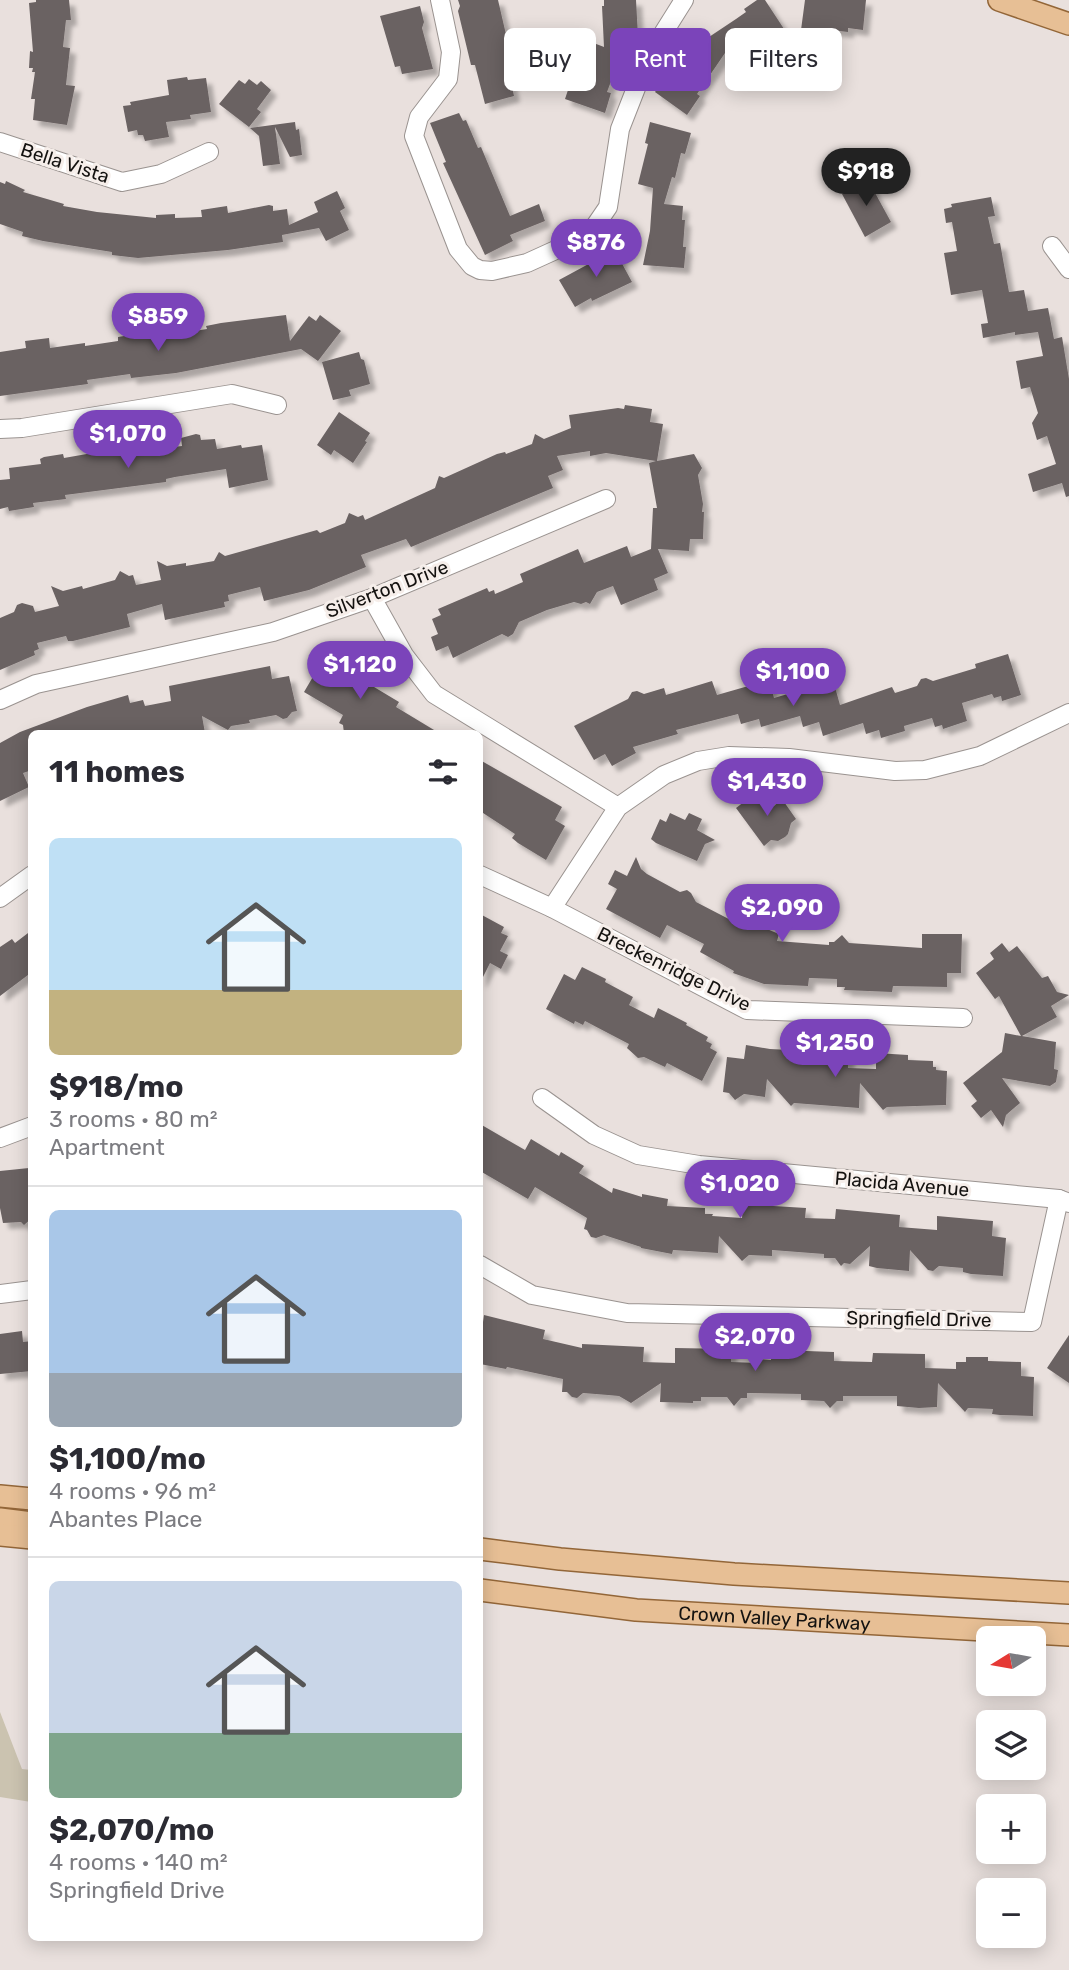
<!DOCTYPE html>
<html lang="en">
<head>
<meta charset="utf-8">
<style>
  body { margin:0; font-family:Rubik,sans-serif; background:#f2f2f3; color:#2b2b33; height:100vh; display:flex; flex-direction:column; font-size:26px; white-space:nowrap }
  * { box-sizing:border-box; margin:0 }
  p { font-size:23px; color:#7c7c81 }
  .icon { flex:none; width:38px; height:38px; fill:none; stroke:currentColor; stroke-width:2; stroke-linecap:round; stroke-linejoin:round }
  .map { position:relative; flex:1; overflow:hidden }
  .sheet { position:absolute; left:28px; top:730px; width:455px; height:1211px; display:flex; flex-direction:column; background:#fff; border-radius:10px; box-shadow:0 4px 18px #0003 }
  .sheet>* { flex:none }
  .banner { position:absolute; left:504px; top:28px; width:458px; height:63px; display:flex; gap:14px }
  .needle { width:46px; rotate:259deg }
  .fabs { position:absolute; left:976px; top:1626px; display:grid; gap:14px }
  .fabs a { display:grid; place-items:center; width:70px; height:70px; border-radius:10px; background:#fff; box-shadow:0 4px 18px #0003; font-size:35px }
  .price { position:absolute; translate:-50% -60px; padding:0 16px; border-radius:24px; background:#7b44ba; color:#fff; font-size:23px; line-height:46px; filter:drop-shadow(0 2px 4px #0008) }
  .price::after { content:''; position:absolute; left:50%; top:42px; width:21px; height:16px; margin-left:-10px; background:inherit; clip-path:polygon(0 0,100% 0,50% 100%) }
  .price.current { background:#222; color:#fff }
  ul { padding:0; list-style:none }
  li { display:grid; align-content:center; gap:14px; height:371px; padding:0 21px }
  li+li { border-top:2px solid #e1e1e2 }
  li span { display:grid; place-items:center; height:217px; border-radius:10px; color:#555 }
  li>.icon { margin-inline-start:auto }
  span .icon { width:126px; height:126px; fill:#fffc; stroke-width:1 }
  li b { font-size:30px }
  h2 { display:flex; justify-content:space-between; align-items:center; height:84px; padding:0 21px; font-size:30px }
  .pill { padding:0 24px; border-radius:10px; background:#fff; box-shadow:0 4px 18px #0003; font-size:24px; line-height:63px }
  .pill.current { background:#7b44ba; color:#fff }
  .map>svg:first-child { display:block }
</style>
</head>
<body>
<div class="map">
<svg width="1069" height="1970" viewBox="0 0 1069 1970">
  <defs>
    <filter id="shadow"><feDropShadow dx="6" dy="6" stdDeviation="2" flood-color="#0004"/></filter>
  </defs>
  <rect width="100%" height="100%" fill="#e9e0dd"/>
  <!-- green -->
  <path fill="#cbc3b0" d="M0,1712L22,1769L31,1770V1802L0,1797Z"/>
  <!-- building -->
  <g fill="#6a6262" filter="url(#shadow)">
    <path d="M36,0H69L71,20H66L63,47L70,48L66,85L75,86L67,125L33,120L35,99H31L35,72H32L33,68H29L30,51L33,52L29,3L36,2Z"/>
    <path d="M458,0H498L511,56H508L514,82H511L514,96L485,104L475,65H471L458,11L460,6Z"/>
    <path d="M604,0H636L638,36H628L607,92L611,93L605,113L565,99L572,78L576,80L591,42L604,47L602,6H604Z"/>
    <path d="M757,0H765L786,32L767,44L765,41L743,55L741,52L729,60L725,53L697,94L700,96L687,115L655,92L691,41L697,45L736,19L746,12L744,9Z"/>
    <path d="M805,0H866L863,30L848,28V32L823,29V33L801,30Z"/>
    <path d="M420,6L424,22L422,28L433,69L402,74L400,66L395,67L380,16Z"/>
    <path d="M187,77L188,80L206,78L211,112L190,115L191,119L166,122L169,137L145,141L143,135H138L137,130L128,132L123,106L131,105L130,102L169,95L167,80Z"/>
    <path d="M249,79L257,85L261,81L271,90L257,109L261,112L249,127L219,104L239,80L245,84Z"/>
    <path d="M459,113L463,121L466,120L478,148L481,147L510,216L539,204L545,221L510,235L513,241L485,255L443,163L446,162L430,123Z"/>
    <path d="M295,122L296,130L299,129L302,155L290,157L275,127L280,164L263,166L259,136L250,128Z"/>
    <path d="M650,122L691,133L685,154L681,153L675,178L672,177L664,204L683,206L682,220H685L683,247H686L684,268L643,265L650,231L653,188L638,184L648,144L645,143Z"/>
    <path d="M868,180L891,222L865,237L842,194Z"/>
    <path d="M6,181L25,190L23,192L64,204L63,206L97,212L156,218V215L175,214V218L202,217L201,210L227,206L228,213L269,205L273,206V211L287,209L289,225L318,212L314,202L337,191L345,208L340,211L349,230L326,241L319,228L282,235L283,242L228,250L138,258L112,255V252L43,241L22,236L23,232L0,224V182L5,184Z"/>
    <path d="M991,197L995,216L988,217L994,244L1000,243L1009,292L1024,290L1028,311L1048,308L1054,339L1062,337L1069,379V496L1066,497L1062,483L1033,492L1028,474L1056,464L1047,436L1037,440L1032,423L1038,413L1030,387L1021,389L1016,361L1043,356L1038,332L1015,335V332L983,338L981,324L988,323L982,290L951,295L944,253L957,251L952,222L946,223L944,209L952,207L951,204Z"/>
    <path d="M613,247L632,282L592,301L591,298L575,307L559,280L596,260L594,257Z"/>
    <path d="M286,315L290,341L309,316L316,321L320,315L341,331L318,361L301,349L176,373L131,378L130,374L87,380L88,384L0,396V352L26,348L25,341L49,338L50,348L85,343V346L118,341V337L143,333L144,339L207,329L206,326L221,323Z"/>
    <path d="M359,352L361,359L364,360L370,384L349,390L351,396L333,400L322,362Z"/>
    <path d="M625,405L652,409L650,422L663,424L657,461L694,454L702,468L698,475L703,504L702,512H704L703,539H690L689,551L658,549L668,573L654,579L658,590L621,605L613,586L597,592L590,604L586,602L581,604L574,602L547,610L519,622L513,634L508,637L502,634L453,658L448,646L436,651L431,637L438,634L432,619L441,615L438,609L487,588L489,592L494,590L495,594L523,582L520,574L578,549L584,563L627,546L631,557L651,549L653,508H657L649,463L656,461L606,453L590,456V451L557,456L563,470L548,476L553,488L411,547L406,539L361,555L366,567L309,590L264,601L260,587L228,595L229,601L224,602L225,607L165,620L162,604L127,614L130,627L73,641H68L66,636L37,643L39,649L34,651L35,655L0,670V618L14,612L17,605L22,603L33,606L35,612L59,606L51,586L63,591L82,586L83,589L115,580L120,571L129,576L133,575L136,585L161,580L157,561L167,566L186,563V566L214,561L219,552L225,556L317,530L320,533L345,523L349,513L358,517L363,515L365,520L435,488L439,476L444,478L497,454L505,452L506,454L532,444L535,434L544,439L571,428L569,415L618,408L624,409Z"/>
    <path d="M339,412L370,433L365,441L367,442L353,463L334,450L331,455L317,445Z"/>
    <path d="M196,434L200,435L201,440L215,439L217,449L241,445L242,448L262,445L268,480L229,488L226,469L175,477L166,479V482L65,495L66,499L33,503L34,507L9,511L8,507L0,509V480L10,479L9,468L41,464L40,459L44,457L63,454L64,458L155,442L156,449L182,446L181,438Z"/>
    <path d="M342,653L365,666L359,678L399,702L396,707L439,733H344L343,725L339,723L343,715L304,692L324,658L336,665Z"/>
    <path d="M1008,654L1021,695L1002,701L1001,696L994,698L992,694L962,703L967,721L943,729L942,725L935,727L932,718L904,726L905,731L881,738L879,730L866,734L863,723L823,736L819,722L803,727L800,716L761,727L759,719L741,724L738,714L676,730L678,734L633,747L636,753L612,766L605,754L594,760L574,726L628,699L632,692L637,691L644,694L664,688L666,695L712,681L717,695L769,680L774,698L798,691L800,685L806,684L811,687L833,680L840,705L892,687L895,693L917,686L921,679L926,678L933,681L976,668L975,664Z"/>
    <path d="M270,666L272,679L289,676L297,711L292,712L287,718L283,719L276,715L249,720L250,723L231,726L228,730L202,716L205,733H32V770L23,773L29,787L0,801V743L20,732L87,707L128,695L130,703L143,700L145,706L171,701L169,686Z"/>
    <path d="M480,760L562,807L555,820L565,826L546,860L518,843L512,838L515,834L480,811Z"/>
    <path d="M761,789L774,806L782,799L796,819L791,823L788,834L785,837L778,841L771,840L764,846L736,808Z"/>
    <path d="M670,813L685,820L689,813L702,819L697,830L715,840L705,844L697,861L656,843L651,839L660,819L666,822Z"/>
    <path d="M636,857L641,869L647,874L680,892L687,890L691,893L696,902L748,929L760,922L762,927L779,934L777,941L829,945V942H834L842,935L849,943L922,948V934H962L961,973H947V987L893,986L892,992L844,990L845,987H837V979L809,978L808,986L764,984L733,973L734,971L700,952L704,944L667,925L660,938L606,909L617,889L608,884L615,870L627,876Z"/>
    <path d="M480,914L504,927L501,933L508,936L500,951L508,955L501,969L490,963L480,983Z"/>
    <path d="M32,930V972L0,996V947L12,939L15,943Z"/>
    <path d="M1002,943L1009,952L1017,946L1042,978L1048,976L1057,992L1069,995L1051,1006L1057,1017L1022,1036L1056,1042L1054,1069L1058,1070L1056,1082L1050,1086L1002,1078L1020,1103L1006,1115L1003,1127L991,1110L981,1118L971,1106L977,1101L963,1083L1002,1052L1005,1033L1021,1036L999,996L995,999L976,973L994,959L990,953Z"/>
    <path d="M582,967L606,979L605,982L633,997L629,1005L654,1018L658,1008L687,1023L686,1025L708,1037L706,1041L712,1044L710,1048L717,1052L702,1081L667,1063L665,1067L644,1057L638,1058L627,1048L629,1044L585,1021L583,1025L575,1021L574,1024L546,1009L564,974L575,980Z"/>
    <path d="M746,1045L770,1049L849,1053L848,1068L876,1069V1053L908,1055V1060L933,1061V1067H936V1070L947,1071L946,1105L887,1107L883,1110L860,1083L859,1108L794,1103L791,1106L767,1079L765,1097L744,1094L735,1100L729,1093L723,1092L727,1057L744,1059Z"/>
    <path d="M480,1124L525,1150L531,1139L559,1156L561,1152L584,1166L579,1173L612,1193L613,1188L642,1197V1194L668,1199L667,1206L705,1208V1214H713L712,1216L742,1218L743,1204L806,1208L805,1218L835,1219L836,1209L900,1215L899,1227L937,1230V1216L993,1221L992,1236L1006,1238L1003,1276L971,1274L963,1272V1268L939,1266L933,1271L928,1270L910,1250L909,1271L877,1268L869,1266L870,1246L850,1264L844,1263L841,1266L835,1258H824V1254L772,1250V1256L749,1255L742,1261L719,1236L718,1253L673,1250L672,1254L641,1248V1247L604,1235L596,1238L591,1237L587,1230L584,1229L587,1218L535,1187L528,1199L480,1171Z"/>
    <path d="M29,1168L32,1218L24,1225L21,1222L3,1223L0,1208V1171Z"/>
    <path d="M484,1315L545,1330L543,1339L582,1348V1344L644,1347L643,1362L675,1363V1348L731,1349V1362L758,1363V1359L771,1360V1355H779V1350L834,1352V1361L872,1362L873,1353L925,1354V1368L956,1369V1362H966V1357H988V1361L1021,1362V1376L1034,1377L1033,1416L1000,1415L992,1414L993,1409L968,1408L965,1412L938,1383L937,1407L919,1408L897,1406V1396H843V1401H837L830,1408L824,1401L801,1400V1394L747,1393V1398H741L734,1406L727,1397H701V1401H693V1403L660,1402L661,1383L631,1403L619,1396L608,1395L583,1393L577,1398L572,1397L567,1392H562L563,1379L507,1367L506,1369L480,1364V1328L482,1329Z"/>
    <path d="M22,1331L23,1342L32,1341V1371L0,1374V1334Z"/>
    <path d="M1069,1335V1383L1047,1368Z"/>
  </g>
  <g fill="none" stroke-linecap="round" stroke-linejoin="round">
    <defs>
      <g id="minor">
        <path d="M440,0L451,52L448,79L419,117L414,136L458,249L472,266L480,270L492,271L527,263L560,248L595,226L608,207L620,129L638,83L662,35L684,0"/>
        <path d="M0,142L122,182L161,174L209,152"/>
        <path d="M1052,246L1069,269"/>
        <path d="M0,429L22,428L232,394L277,405"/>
        <path d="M372,598L404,655L434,694L618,807"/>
        <path d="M0,700L36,684L273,632L372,598L606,499"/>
        <path d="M480,875L552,908L747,1010L963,1018"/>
        <path d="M0,898L32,875"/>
        <path d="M552,908L618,807L664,775L698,761L729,756L789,758L895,771L925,770L980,756L1069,713"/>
        <path d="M542,1098L594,1135L638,1155L699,1165L1059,1199L1069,1203"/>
        <path d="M0,1138L32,1126"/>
        <path d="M480,1265L532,1295L627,1313L1032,1322L1059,1199"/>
        <path d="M0,1294L32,1290"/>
      </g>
      <g id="major">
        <path d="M999,0L1069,24"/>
        <path d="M0,1496L32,1499"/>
        <path d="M0,1519L32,1523"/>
        <path d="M0,1535L32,1538"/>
        <path d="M480,1549L560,1559L734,1574L1069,1593"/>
        <path id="s1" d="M480,1590L636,1610L1069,1635"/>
      </g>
    </defs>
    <!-- minor casing -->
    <use href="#minor" stroke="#9a9390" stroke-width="20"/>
    <!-- major casing -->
    <use href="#major" stroke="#936638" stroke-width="24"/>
    <!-- minor -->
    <use href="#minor" stroke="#fff" stroke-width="18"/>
    <!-- major -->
    <use href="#major" stroke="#e7bf95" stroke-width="21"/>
  </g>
  <g text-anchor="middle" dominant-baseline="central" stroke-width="6" stroke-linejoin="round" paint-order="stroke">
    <!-- street labels -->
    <g font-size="19" fill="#141210" stroke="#f6eeea">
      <text transform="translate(65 163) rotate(18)">Bella Vista</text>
      <text transform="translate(387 589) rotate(-21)">Silverton Drive</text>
      <text transform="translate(674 969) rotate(26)">Breckenridge Drive</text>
      <text transform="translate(902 1184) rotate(5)">Placida Avenue</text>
      <text transform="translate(919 1319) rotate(1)">Springfield Drive</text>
      <text stroke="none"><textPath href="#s1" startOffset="296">Crown Valley Parkway</textPath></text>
    </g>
  </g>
</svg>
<div class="fabs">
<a><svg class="needle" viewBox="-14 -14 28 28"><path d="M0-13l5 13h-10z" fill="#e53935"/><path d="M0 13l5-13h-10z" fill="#7c7c81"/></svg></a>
<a><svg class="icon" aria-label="layers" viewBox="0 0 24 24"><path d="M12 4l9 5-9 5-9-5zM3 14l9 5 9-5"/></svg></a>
<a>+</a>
<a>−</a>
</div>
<b class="price current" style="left:866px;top:208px">$918</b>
<b class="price" style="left:596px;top:279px">$876</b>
<b class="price" style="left:158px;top:353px">$859</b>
<b class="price" style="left:128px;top:470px">$1,070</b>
<b class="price" style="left:360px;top:701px">$1,120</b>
<b class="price" style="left:793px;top:708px">$1,100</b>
<b class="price" style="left:767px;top:818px">$1,430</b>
<b class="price" style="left:782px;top:944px">$2,090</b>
<b class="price" style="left:835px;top:1079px">$1,250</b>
<b class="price" style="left:740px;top:1220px">$1,020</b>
<b class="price" style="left:755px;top:1373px">$2,070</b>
<div class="banner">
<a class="pill">Buy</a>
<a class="pill current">Rent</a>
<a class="pill">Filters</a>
</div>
<section class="sheet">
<h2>11 homes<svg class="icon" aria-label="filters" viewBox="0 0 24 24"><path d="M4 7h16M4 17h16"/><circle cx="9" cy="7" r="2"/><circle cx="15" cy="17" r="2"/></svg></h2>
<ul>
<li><span style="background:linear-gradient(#bfe0f5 70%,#c2b280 0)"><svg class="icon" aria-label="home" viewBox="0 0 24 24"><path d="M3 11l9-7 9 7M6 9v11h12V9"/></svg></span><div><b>$918/mo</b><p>3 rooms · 80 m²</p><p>Apartment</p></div></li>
<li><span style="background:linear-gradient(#a9c7e8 75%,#9aa5b1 0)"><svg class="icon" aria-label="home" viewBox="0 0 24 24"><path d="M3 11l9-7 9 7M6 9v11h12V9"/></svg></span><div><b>$1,100/mo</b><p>4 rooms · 96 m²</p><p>Abantes Place</p></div></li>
<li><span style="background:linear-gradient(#c9d6e8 70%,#7fa58c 0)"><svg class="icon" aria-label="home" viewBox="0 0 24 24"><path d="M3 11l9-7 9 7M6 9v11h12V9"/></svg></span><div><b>$2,070/mo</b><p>4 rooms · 140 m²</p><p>Springfield Drive</p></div></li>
</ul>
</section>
</div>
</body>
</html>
